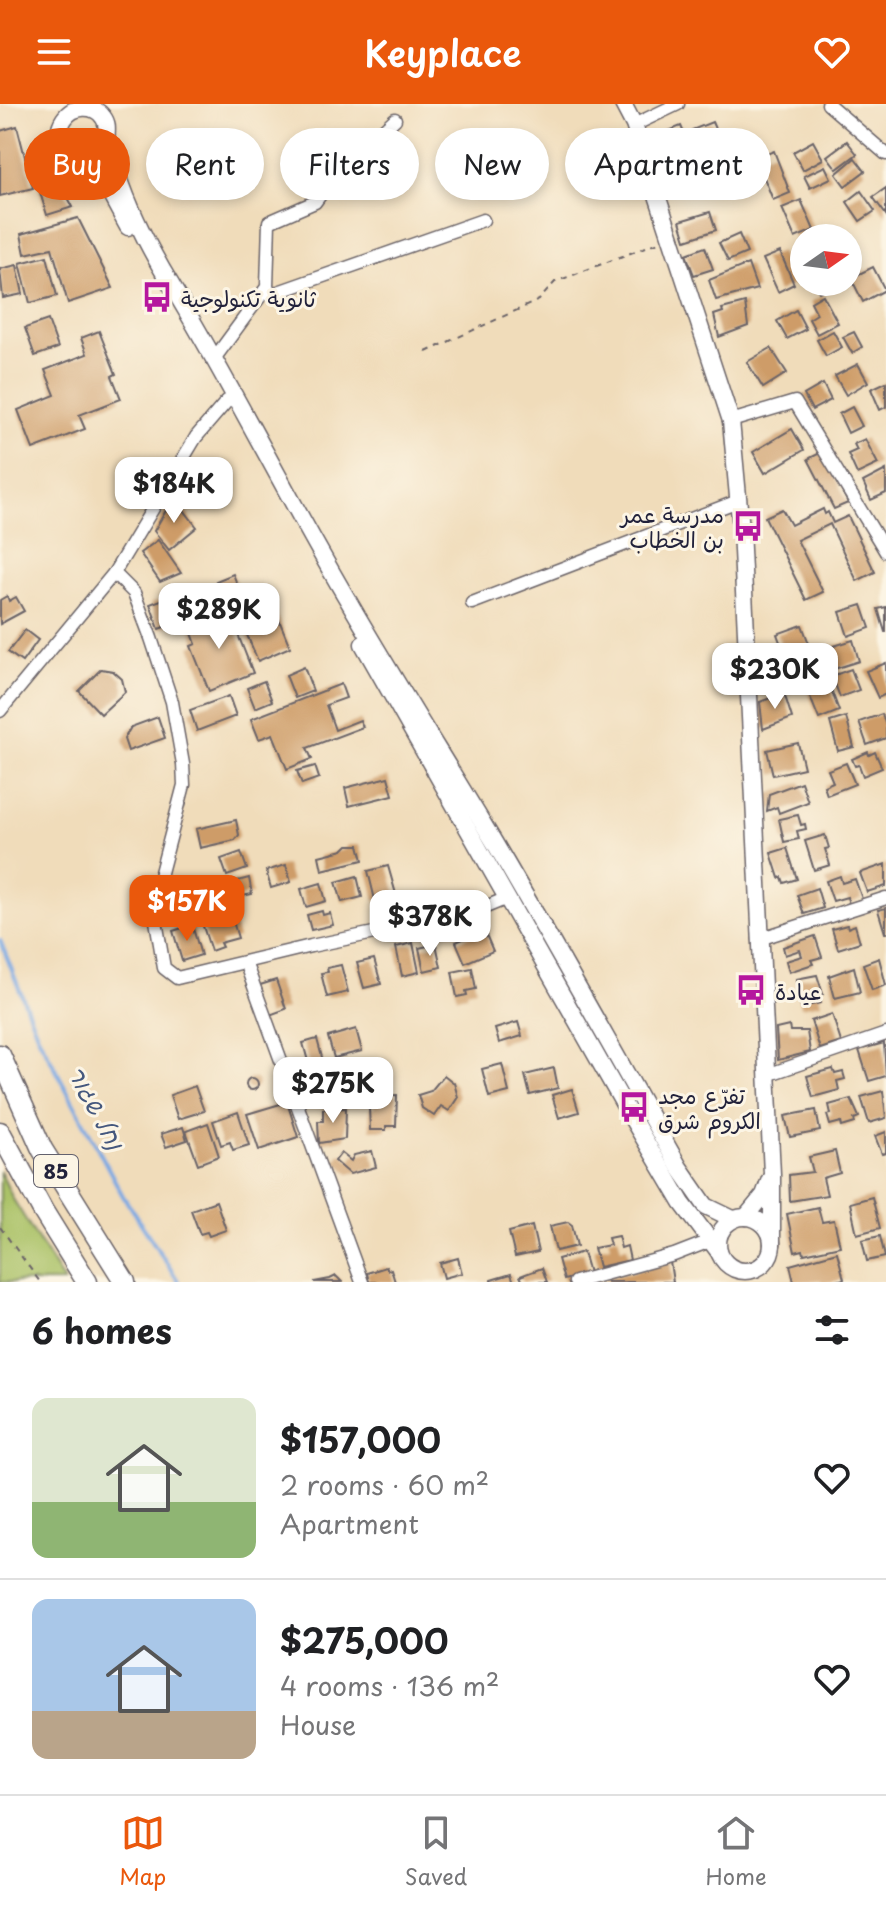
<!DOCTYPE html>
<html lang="en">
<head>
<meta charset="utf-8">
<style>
  body { margin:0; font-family:"Playpen Sans","Playpen Sans Arabic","Playpen Sans Hebrew",sans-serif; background:#f6f6f6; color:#202124; height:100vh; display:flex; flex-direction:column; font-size:30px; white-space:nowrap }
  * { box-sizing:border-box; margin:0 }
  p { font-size:26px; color:#757577 }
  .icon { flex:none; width:44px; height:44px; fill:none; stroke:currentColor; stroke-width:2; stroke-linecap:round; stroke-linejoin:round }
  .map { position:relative; height:1178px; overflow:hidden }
  .side { display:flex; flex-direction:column; background:#fff; flex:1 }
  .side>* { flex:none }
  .top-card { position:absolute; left:24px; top:24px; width:838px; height:72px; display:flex; gap:16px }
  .needle { width:52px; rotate:76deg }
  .buttons { position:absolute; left:790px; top:120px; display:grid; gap:16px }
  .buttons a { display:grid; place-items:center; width:72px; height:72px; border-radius:50%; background:#fff; box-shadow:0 4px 12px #0003; font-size:40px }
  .price { position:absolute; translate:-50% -68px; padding:0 18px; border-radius:16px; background:#fff; color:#222; font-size:26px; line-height:52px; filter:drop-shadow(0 2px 4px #0008) }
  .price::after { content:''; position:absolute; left:50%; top:48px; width:24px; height:18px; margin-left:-12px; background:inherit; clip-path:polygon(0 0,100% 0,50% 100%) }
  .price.selected { background:#ea580c; color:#fff }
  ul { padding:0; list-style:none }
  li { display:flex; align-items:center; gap:24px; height:200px; padding:0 32px }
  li+li { border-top:2px solid #e0e0e0 }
  li span { display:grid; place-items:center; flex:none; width:224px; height:160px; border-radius:16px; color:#555 }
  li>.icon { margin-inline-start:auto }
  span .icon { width:96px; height:96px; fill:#fffc; stroke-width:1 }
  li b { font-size:34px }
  h2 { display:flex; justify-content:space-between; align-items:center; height:96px; padding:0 32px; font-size:34px }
  .chip { padding:0 28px; border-radius:36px; background:#fff; box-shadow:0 4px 12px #0003; font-size:28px; line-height:72px }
  .chip.selected { background:#ea580c; color:#fff }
  header { display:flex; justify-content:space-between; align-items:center; height:104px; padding:0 32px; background:#ea580c; color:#fff; font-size:36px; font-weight:600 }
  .tabs { display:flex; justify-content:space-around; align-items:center; height:112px; border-top:2px solid #e0e0e0; background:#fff; font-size:22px; color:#757577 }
  .tabs a { display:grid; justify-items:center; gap:4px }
  .tabs .selected { color:#ea580c }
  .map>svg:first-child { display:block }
</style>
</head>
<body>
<header><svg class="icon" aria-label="menu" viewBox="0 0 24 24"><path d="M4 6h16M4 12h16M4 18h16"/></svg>Keyplace<svg class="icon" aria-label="heart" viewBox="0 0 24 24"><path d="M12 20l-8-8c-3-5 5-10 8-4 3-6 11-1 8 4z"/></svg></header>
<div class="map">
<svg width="886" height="1178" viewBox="0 0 886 1178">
  <rect width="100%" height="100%" fill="#fcf5e5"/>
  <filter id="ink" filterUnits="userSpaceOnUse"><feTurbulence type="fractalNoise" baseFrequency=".0125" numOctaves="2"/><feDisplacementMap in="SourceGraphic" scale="16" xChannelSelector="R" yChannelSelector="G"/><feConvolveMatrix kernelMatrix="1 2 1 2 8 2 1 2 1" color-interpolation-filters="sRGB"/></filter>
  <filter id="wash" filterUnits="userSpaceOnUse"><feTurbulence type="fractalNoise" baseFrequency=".006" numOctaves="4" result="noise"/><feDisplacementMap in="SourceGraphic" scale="32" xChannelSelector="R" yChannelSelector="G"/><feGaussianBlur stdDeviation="1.8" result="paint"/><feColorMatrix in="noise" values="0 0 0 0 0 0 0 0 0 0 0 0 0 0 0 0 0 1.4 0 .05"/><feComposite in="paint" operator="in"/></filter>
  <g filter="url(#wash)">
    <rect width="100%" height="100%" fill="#f0dcba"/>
    <!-- green -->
    <path fill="#abc267" stroke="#667251" stroke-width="2" d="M0,1067L13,1095L64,1178H0Z"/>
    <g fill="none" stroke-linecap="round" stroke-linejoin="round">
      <!-- stream -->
      <path stroke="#79a8e3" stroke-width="4" d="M0,836L37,930L123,1092L179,1178"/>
    </g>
    <g id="blocks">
      <!-- building -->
      <g fill="#ce9c67">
        <path d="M712,18L725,48L704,57L692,26Z"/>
        <path d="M17,22L33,84L0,92V27Z"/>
        <path d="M681,22L694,53L674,62L661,30Z"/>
        <path d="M813,37L823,55L803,66L793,48Z"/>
        <path d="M847,37L857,50L837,65L827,52Z"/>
        <path d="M774,47L790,89L773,96L756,54Z"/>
        <path d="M855,54L865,67L845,82L836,70Z"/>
        <path d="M825,62L831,74L810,84L804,72Z"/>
        <path d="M59,77L73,103L47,111L38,82Z"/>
        <path d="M886,84V111L873,93Z"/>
        <path d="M861,87L875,107L860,117L847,98Z"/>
        <path d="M801,96L814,126L795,134L782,104Z"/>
        <path d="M710,108L716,126L686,136L680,117Z"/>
        <path d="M78,114L113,184L68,199L52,144L25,150L21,130Z"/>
        <path d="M739,130L747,149L728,157L719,139Z"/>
        <path d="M705,143L713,165L694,171L686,150Z"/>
        <path d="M780,148L794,180L778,188L763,155Z"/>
        <path d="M47,152L57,192L30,199L20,159Z"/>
        <path d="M748,160L757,185L716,196L709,176Z"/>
        <path d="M17,161L23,190L3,194L0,165Z"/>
        <path d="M873,163L885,186L863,198L851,174Z"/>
        <path d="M814,178H831L833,181L819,188Z"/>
        <path d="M823,191L838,219L817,230L809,215L817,210L811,198Z"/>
        <path d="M745,199L748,222L719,233L714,211L723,208L722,205Z"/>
        <path d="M796,206L806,225L787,235L777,217Z"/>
        <path d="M48,216L58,244L35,252L25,224Z"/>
        <path d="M99,227L116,270L112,272L121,295L79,311L85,325L33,345L18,306L55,291L45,266L87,250L81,234Z"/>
        <path d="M833,227L842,243L826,252L817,236Z"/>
        <path d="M854,228L862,243L852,249L843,233Z"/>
        <path d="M771,244L787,269L763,284L747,258Z"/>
        <path d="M858,260L868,278L846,291L835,272Z"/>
        <path d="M886,278V303L880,306L871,285Z"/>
        <path d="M823,280L831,296L812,306L804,291Z"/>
        <path d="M852,303L862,322L848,329L839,310Z"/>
        <path d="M792,325L804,346L765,369L753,348Z"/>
        <path d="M865,335L878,360L857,370L848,350L857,346L854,340Z"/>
        <path d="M822,348L848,399L834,405L808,355Z"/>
        <path d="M886,366V389L871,396L863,378Z"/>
        <path d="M174,393L197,423L169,446L154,427Z"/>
        <path d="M782,405L791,421L823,405L825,410L828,408L833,419L848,412L875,468L857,477L830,420L797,436L823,488L806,496L765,413Z"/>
        <path d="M158,436L181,469L160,478L140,449Z"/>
        <path d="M233,470L243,495L226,502L216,477Z"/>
        <path d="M269,491L290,543L258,557L236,505Z"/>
        <path d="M7,492L9,497L16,493L24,507L0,520V496Z"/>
        <path d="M169,493L178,518L159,525L150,500Z"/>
        <path d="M862,501L870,524L848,532L840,508Z"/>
        <path d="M886,503V528H885L878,505Z"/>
        <path d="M228,505L253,569L209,587L191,542L196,540L189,521Z"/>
        <path d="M802,521L811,545L786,554L777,530Z"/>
        <path d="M25,526L38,536L22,558L8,548Z"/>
        <path d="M853,536L859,557L825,568L818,547Z"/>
        <path d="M774,545L780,575L764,578L757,548Z"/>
        <path d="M886,559V590L878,594L866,567Z"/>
        <path d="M304,563L313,587L295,594L286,571Z"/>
        <path d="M101,565L113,567L122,575L125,588L101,610L79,587Z"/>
        <path d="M851,565L859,586L840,593L832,572Z"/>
        <path d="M264,577L272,597L255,604L247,584Z"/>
        <path d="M828,577L839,607L819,615L807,585Z"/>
        <path d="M341,580L346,594L326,601L335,626L360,616L363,623L307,644L312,655L287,665L273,630L259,635L251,615Z"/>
        <path d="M784,589L792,614L763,625L760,598Z"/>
        <path d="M229,592L236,612L197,627L190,606Z"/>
        <path d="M882,610L886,622V634L867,641L859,618Z"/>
        <path d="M158,613L165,634L128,647L124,635L131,623Z"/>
        <path d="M846,613L854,643L838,647L830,618Z"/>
        <path d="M798,639L804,664L773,671L767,646Z"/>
        <path d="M868,648L869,651L875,648L882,664L863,672L859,661L855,662L852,655Z"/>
        <path d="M846,659L855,680L827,691L824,682L833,678L828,666Z"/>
        <path d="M315,662L319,674L302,680L297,667Z"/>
        <path d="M388,673L393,691L349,702L345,684Z"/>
        <path d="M801,678L808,698L779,709L777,703L767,707L769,690Z"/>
        <path d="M798,711L801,721L805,720L806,725L797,727L799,735L784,738L779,715Z"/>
        <path d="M236,716L239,731L235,736L200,744L196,725Z"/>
        <path d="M825,731L829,744L825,745L830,761L814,766L805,737Z"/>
        <path d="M348,741H359L363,756L322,766L319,752L343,746Z"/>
        <path d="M787,744L797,775L784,779L782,773L779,774L771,749Z"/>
        <path d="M241,748L247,765L227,772L221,755Z"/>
        <path d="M886,760V782L867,788L860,769Z"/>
        <path d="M286,761L291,778L271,784L266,767Z"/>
        <path d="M388,762L396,790L375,796L368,767Z"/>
        <path d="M357,772L362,793L342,798L336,778Z"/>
        <path d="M840,772L842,779L855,775L862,795L849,800L847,793L833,797L826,777Z"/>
        <path d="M249,774L252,790L233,794L230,779Z"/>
        <path d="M321,779L326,797L306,803L301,785Z"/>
        <path d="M817,784L823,804L804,810L797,791Z"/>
        <path d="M886,804V829H885L878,806Z"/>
        <path d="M230,807L238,834L220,839L222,843L211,847L201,816Z"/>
        <path d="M322,807L323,811L330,809L333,821L311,826L307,811Z"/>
        <path d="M192,821L201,851L182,857L173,827Z"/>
        <path d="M847,821L848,824L855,821L860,838L838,845L832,825Z"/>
        <path d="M484,826L493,847L465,859L456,838Z"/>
        <path d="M815,832L822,853L811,856L813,860L789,868L786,857L802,852L800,846L785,851L783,843Z"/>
        <path d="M413,839L419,868L402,872L396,843Z"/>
        <path d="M436,840L441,863L424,867L419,844Z"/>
        <path d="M879,854L886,881L872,886L863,860Z"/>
        <path d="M374,855L381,880L364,884L357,859Z"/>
        <path d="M341,861L348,888L327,893L321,869L328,868L327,864Z"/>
        <path d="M854,863L860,888L835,894L829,872Z"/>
        <path d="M472,864L476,885L466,887L467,891L457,893L452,868Z"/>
        <path d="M817,871L823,890L819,891L821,899L801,903L796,875Z"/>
        <path d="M276,876L286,905L267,912L257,882Z"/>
        <path d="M832,910L841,938L820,945L811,917Z"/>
        <path d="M518,918L522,932L499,939L495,925Z"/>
        <path d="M789,922L790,927H807L810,948L778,956L776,925Z"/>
        <path d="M356,925L362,947L334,954L328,933Z"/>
        <path d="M317,935L323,957L309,961L303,939Z"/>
        <path d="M884,939L886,972L869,977L859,946Z"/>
        <path d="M502,960L509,988L489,993L482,965Z"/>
        <path d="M345,963L350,980L321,988L316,971Z"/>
        <path d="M554,964L558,984L530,991L525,971Z"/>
        <path d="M833,965L835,970L843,968L845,975L837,977L839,986L813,993L807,972Z"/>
        <path d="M444,971L454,979L458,993L449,1007L441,1002L434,1012L422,1004L418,991L431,987Z"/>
        <circle cx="252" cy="980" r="6"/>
        <path d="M195,982L204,1007L178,1015L170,991Z"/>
        <path d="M572,985L579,1008L559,1014L552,991Z"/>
        <path d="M883,987L886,1014L869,1019L861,993Z"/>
        <path d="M397,991L396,1022H386V1026H370L369,1004H374L373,992Z"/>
        <path d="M851,995L859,1013L854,1015L855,1019L842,1023L841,1018L830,1021L827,1011L831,1010L829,1001Z"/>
        <path d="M287,998L298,1033L259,1046L247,1010Z"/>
        <path d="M346,1004L345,1035L319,1039L318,1017H323V1005Z"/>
        <path d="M816,1006L820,1027L790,1033L785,1012Z"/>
        <path d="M238,1008L249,1041L233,1046L230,1038L221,1041L213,1017Z"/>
        <path d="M208,1019L219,1052L198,1060L186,1027Z"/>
        <path d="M183,1023L187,1036L166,1043L161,1030Z"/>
        <path d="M886,1028V1049L882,1050L875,1032Z"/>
        <path d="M372,1047L376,1063L350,1070L335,1057L341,1049L351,1057L354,1051Z"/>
        <path d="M835,1047L840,1069L823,1074L827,1091L790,1097L789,1071L813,1068L809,1053Z"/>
        <path d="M872,1093L880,1124L857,1130L850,1099Z"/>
        <path d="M216,1097L226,1126L209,1132L207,1128L200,1130L191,1106Z"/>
        <path d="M818,1103L822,1118L834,1116L840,1142L804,1150L803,1146L795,1148L787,1110Z"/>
        <path d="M568,1118L572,1121L577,1142L556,1147L550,1122Z"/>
        <path d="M532,1122L538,1148L515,1153L509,1128Z"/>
        <path d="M618,1132L621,1144L627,1142L630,1156L599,1163L594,1144L610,1141L608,1134Z"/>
        <path d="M880,1132L885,1153L867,1157L862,1136Z"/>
        <path d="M583,1148L589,1169L564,1176L558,1155Z"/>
        <path d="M837,1148L844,1175L832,1178H822L821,1176L794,1178L790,1161Z"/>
        <path d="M458,1154L462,1169L444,1174L440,1159Z"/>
        <path d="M670,1158L673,1178H607L606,1175Z"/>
        <path d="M386,1163L388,1166L391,1165L395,1178H369L367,1169Z"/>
        <path d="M542,1164L547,1178H523L520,1172Z"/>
        <path d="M511,1170L514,1178H491V1176Z"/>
        <path d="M336,1172L342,1178H314L330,1175Z"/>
      </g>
    </g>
  </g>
  <g filter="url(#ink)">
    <use href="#blocks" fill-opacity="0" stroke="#6a6367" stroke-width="2"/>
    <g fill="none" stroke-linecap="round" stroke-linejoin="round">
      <defs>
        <g id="minor">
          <path d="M828,0L886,50"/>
          <path d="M634,21L678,0"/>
          <path d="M262,190L278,188L483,116"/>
          <path d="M214,255L267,183L269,118L315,98L334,72L395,15"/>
          <path d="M731,317L795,298L886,448"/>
          <path d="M114,469L134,489L151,534L172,598L183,660L184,681L153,799L164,864L177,874L311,842L471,809L505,795"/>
          <path d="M472,499L738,397"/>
          <path d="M0,607L114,469L196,333L227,297"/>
          <path d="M759,835L886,794"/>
          <path d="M245,858L362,1178"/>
          <path d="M767,971L886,930"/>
          <path d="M575,1178L674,1151L710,1137"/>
        </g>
        <g id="tertiary">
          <path d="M623,0L634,21L731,317L741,425L772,1070V1141"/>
          <path d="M106,37C86,68 46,42 64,15C73,1 94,0 103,13C110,22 105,30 107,39C109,49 114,61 118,70C131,110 151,148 173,184C235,287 288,395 349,498C396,579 446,658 494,738C557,845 618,955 679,1063L706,1102L733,1115"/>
          <path d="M80,52L100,71L128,123"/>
          <path d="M363,540L626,1004L682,1099L719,1148"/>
          <circle cx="745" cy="1140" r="27"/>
          <path d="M746,1113L764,1091L770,1075"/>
        </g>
        <g id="trunk">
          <path d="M0,951L42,1045L125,1178"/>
          <path d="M0,1028L43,1107L87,1178"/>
        </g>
      </defs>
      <!-- minor casing -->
      <use href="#minor" stroke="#6a6367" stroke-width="15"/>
      <!-- tertiary casing -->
      <use href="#tertiary" stroke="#6a6367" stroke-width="19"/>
      <!-- trunk casing -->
      <use href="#trunk" stroke="#6a6367" stroke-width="23"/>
      <!-- path -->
      <g stroke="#6a6367" stroke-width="2" stroke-dasharray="6 6" stroke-linecap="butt">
        <path d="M426,248L539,196L555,178L659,138"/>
        <path d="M0,1123L40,1178"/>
      </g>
      <!-- minor -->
      <use href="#minor" stroke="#fff" stroke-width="12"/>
      <!-- tertiary -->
      <use href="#tertiary" stroke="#fff" stroke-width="16"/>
      <!-- trunk -->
      <use href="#trunk" stroke="#fff" stroke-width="20"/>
    </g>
  </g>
  <!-- icons -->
  <defs>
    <symbol id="bus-bare" viewBox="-9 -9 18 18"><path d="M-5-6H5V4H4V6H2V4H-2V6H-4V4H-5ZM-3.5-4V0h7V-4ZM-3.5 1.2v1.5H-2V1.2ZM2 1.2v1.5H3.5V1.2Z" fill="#b5179e" stroke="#fcf5e5" stroke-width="2.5" paint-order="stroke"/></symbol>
  </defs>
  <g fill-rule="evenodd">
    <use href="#bus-bare" x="135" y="171" width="44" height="44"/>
    <use href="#bus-bare" x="726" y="400" width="44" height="44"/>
    <use href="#bus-bare" x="729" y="864" width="44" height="44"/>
    <use href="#bus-bare" x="612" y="981" width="44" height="44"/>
  </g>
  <g text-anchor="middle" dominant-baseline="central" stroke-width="6" stroke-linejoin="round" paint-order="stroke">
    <!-- shield labels -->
    <rect fill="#fcf5e5" stroke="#63616e" stroke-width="2" x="34" y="1051" width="44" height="32" rx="6"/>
    <g font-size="20" font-weight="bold" fill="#22223b">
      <text x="56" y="1067">85</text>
    </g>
    <!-- poi labels -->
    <g font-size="22" fill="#22223b" stroke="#fcf5e5" text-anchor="start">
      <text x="181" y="193">ثانوية تكنولوجية</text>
      <text x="724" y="409" text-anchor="end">مدرسة عمر<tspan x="724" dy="25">بن الخطاب</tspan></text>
      <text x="775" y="886">عيادة</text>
      <text x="658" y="990">تفرّع مجد<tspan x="658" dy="25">الكروم شرق</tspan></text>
    </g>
    <!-- water labels -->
    <g font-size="24" font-style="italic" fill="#45587e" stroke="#fcf5e5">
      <text transform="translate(97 1003) rotate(62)">נחל שגור</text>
    </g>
  </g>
</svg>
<div class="buttons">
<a><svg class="needle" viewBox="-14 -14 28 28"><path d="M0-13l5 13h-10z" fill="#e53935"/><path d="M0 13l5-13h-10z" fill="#757577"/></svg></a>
</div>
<b class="price" style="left:174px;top:421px">$184K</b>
<b class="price" style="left:219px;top:547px">$289K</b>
<b class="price" style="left:775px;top:607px">$230K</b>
<b class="price selected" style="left:187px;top:839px">$157K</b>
<b class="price" style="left:430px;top:854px">$378K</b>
<b class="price" style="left:333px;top:1021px">$275K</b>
<div class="top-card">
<a class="chip selected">Buy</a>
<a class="chip">Rent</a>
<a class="chip">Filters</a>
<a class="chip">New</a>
<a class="chip">Apartment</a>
</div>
</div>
<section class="side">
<h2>6 homes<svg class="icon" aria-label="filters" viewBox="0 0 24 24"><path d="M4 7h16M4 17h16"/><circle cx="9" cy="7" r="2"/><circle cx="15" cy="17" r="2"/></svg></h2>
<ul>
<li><span style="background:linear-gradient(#dfe7d0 65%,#8fb573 0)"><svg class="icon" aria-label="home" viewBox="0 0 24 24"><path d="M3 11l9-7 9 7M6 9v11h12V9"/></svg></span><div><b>$157,000</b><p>2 rooms · 60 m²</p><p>Apartment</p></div><svg class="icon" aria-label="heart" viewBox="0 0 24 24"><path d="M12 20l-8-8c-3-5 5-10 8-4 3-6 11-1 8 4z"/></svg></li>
<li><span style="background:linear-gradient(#a9c7e8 70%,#b9a48a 0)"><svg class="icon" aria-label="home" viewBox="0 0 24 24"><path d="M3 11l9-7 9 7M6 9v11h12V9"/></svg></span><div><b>$275,000</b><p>4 rooms · 136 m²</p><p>House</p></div><svg class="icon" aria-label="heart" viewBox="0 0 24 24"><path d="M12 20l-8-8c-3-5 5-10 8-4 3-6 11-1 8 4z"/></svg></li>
</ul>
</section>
<nav class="tabs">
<a class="selected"><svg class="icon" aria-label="map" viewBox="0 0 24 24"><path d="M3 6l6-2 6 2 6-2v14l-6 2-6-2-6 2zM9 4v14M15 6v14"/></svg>Map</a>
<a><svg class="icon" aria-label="saved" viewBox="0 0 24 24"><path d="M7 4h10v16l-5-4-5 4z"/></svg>Saved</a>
<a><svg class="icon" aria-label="home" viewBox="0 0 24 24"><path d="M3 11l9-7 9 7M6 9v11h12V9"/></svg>Home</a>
</nav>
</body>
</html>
